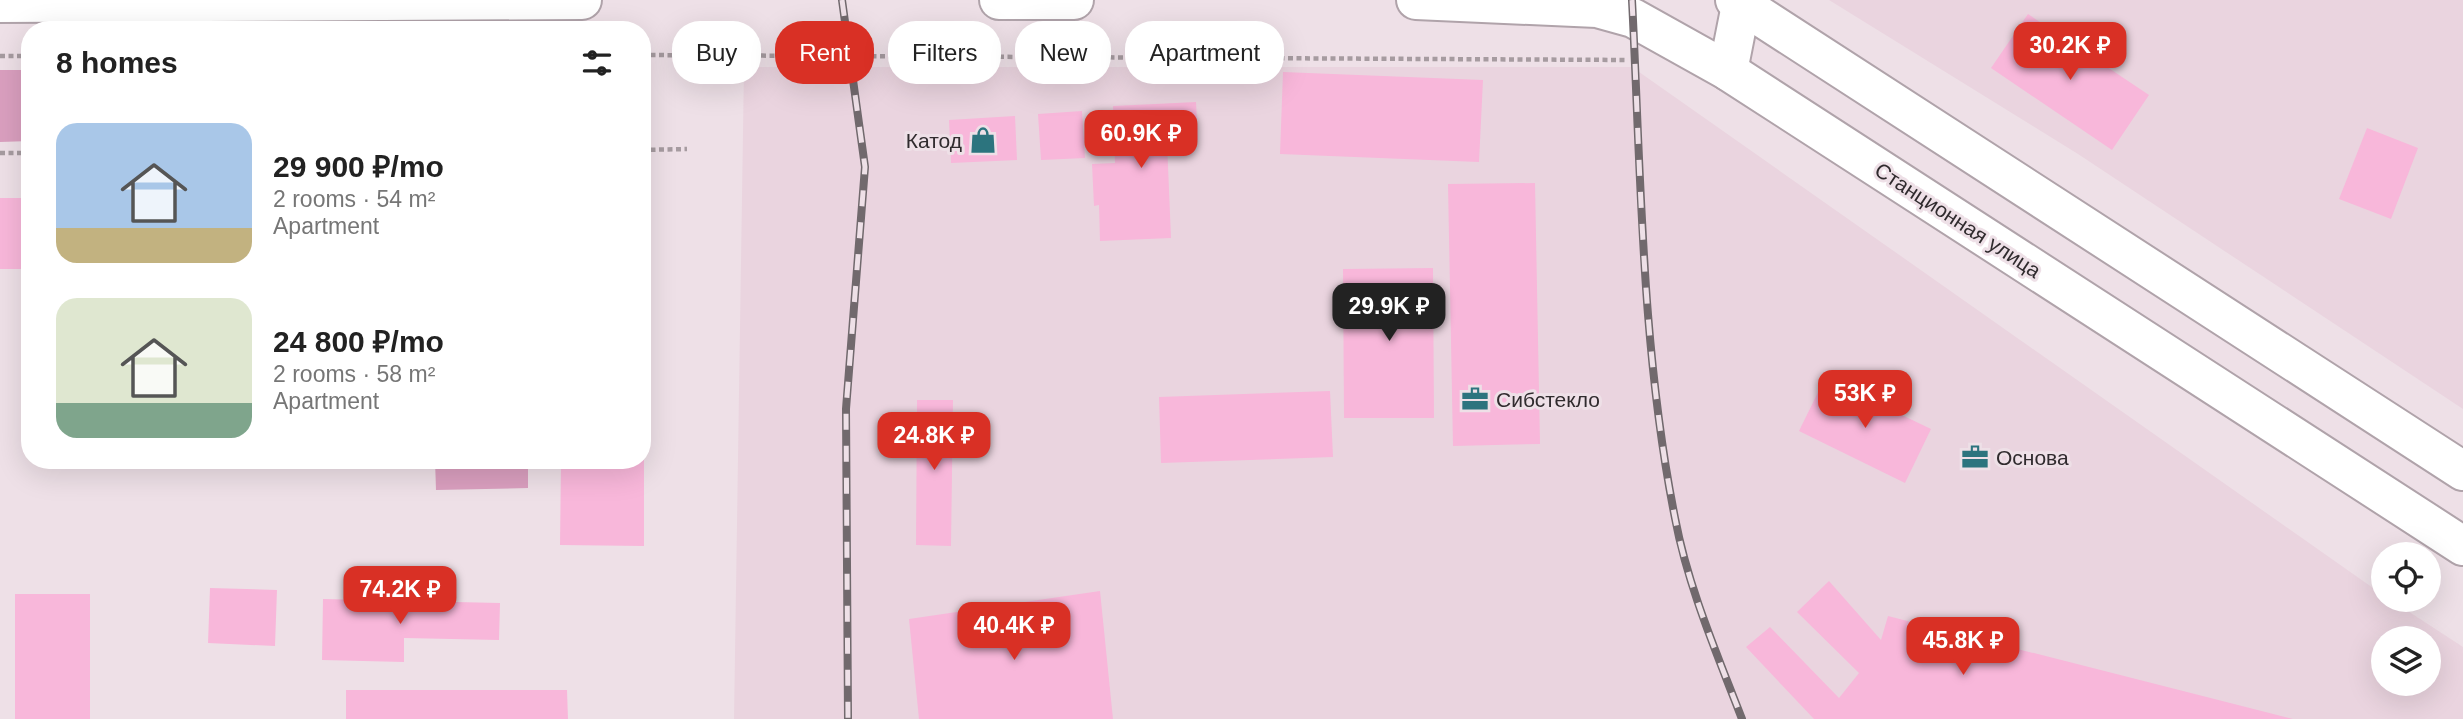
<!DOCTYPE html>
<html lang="en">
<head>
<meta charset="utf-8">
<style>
  body { margin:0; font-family:Helvetica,sans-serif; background:#f6f6f6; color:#222; height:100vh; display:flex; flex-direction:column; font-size:26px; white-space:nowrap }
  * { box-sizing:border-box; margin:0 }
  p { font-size:23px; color:#767676 }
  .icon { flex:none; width:38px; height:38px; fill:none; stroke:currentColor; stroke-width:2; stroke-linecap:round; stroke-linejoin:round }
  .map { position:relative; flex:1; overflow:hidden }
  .drawer { position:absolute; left:21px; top:21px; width:630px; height:448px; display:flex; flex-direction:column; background:#fff; border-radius:28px; box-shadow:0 7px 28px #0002 }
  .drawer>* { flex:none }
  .top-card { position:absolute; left:672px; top:21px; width:665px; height:63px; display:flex; gap:14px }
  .controls { position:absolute; left:2371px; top:542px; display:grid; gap:14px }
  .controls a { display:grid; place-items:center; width:70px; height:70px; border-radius:50%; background:#fff; box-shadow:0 7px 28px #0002; font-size:35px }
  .price { position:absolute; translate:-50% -60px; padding:0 16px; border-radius:14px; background:#d93025; color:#fff; font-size:23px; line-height:46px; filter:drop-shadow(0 2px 4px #0008) }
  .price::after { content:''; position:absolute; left:50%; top:42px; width:21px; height:16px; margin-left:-10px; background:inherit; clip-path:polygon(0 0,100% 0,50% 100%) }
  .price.selected { background:#222; color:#fff }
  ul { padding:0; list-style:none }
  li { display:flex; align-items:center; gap:21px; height:175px; padding:0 35px }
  li span { display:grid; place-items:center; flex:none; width:196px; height:140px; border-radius:21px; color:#555 }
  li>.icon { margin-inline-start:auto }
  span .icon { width:84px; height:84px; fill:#fffc; stroke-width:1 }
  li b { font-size:30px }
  h2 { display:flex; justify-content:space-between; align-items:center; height:84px; padding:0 35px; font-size:30px }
  .chip { padding:0 24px; border-radius:28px; background:#fff; box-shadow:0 7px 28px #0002; font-size:24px; line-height:63px }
  .chip.selected { background:#d93025; color:#fff }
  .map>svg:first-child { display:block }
</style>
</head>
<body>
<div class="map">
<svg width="2463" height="719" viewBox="0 0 2463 719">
  <rect width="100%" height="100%" fill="#eee0e7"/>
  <!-- built -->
  <g fill="#ead4df" fill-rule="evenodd">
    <path d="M1829,0H2463V409L2078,154Z"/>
    <path d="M744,67H1632L2383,595L2384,600H2391L2463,647V719H734ZM2384,639H2429V684H2384Z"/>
  </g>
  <!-- green -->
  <g fill="#da9fbf">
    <path d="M0,70H30V141L0,142Z"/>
    <path d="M435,460H528V488L436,490Z"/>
  </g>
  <!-- building -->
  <g fill="#f8b7da">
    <path d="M2028,14L2149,95L2112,150L1991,68Z"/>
    <path d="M1283,72L1483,80L1479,162L1280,154Z"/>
    <path d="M1196,102L1198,140L1167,142L1171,238L1100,241L1099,205L1094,206L1092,164L1115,163L1113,106Z"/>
    <path d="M1082,111L1085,158L1041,160L1038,114Z"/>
    <path d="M1015,116L1017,160L951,163L949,120Z"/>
    <path d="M2367,128L2418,148L2391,219L2339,199Z"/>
    <path d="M642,165H647L645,421H642Z"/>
    <path d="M1535,183L1540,444L1453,446L1448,184Z"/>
    <rect x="0" y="198" width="30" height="71"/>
    <path d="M1433,268L1434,418H1344L1343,269Z"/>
    <path d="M1825,378L1931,429L1905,483L1799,431Z"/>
    <path d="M1330,391L1333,457L1161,463L1159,397Z"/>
    <path d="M917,400H953L951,546L916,545Z"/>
    <path d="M561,460H644V546L560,545Z"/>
    <path d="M1829,581L1881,640L1888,616L2293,719H1814L1746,647L1770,627L1839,698L1859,673L1797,612Z"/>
    <path d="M210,588L277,590L275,646L208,643Z"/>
    <path d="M1100,591L1113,719H919L909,619Z"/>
    <rect x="15" y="594" width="75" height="125"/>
    <path d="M323,599L500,603L499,640L404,638V662L322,660Z"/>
    <path d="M346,690H567L568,719H346Z"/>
  </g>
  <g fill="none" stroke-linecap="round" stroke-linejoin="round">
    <defs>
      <path id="secondary" d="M1728,71L1742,0"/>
      <g id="primary">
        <path d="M999,0H1074"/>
        <path d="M1416,0L1597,8L1633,18L1728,71L2463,546"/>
        <path d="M1735,0L2463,471"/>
        <path d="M0,3L582,0"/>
      </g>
    </defs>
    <!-- secondary casing -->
    <use href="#secondary" stroke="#b0a3aa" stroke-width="42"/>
    <!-- primary casing -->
    <use href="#primary" stroke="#b0a3aa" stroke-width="42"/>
    <!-- path -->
    <g stroke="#a69ba0" stroke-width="4.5" stroke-dasharray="5 3.5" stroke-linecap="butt">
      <path d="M642,55L1628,60"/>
      <path d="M0,56H30"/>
      <path d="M642,150L687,149"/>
      <path d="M0,153H30"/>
    </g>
    <!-- secondary -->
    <use href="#secondary" stroke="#fff" stroke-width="38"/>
    <!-- primary -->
    <use href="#primary" stroke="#fff" stroke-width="38"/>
    <defs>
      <g id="rail">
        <path d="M842,0L865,167L846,409L848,719"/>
        <path d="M1632,0C1641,173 1641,347 1675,518C1688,587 1717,654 1742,719"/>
      </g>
    </defs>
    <!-- rail casing -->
    <use href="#rail" stroke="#71696d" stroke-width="8"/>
    <!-- rail -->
    <use href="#rail" stroke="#eee0e7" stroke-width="5" stroke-dasharray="16" stroke-linecap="butt"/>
  </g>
  <!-- icons -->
  <defs>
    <symbol id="shop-bare" viewBox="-9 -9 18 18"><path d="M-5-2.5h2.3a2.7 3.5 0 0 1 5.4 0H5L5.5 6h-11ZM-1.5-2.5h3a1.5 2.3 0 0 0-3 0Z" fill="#2c747e" stroke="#eee0e7" stroke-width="2.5" paint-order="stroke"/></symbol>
    <symbol id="office-bare" viewBox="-9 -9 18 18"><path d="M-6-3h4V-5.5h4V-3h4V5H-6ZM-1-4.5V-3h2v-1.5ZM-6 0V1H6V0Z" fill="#2c747e" stroke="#eee0e7" stroke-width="2.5" paint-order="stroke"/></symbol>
  </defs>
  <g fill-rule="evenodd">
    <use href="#shop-bare" x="964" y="121" width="38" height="38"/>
    <use href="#office-bare" x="1456" y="380" width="38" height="38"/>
    <use href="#office-bare" x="1956" y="438" width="38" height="38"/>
  </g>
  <g text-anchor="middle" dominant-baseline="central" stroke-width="6" stroke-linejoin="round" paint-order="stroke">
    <!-- poi labels -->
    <g font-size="21" fill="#302b2e" stroke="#eee0e7" text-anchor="start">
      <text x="962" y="140" text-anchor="end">Катод</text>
      <text x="1496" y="399">Сибстекло</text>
      <text x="1996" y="457">Основа</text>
    </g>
    <!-- street labels -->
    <g font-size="21" fill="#302b2e" stroke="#eee0e7">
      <text transform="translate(1958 220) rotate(33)">Станционная улица</text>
    </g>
  </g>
</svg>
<div class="controls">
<a><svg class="icon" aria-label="locate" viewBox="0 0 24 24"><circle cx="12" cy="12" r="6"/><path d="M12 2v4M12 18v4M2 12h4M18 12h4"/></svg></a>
<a><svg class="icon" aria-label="layers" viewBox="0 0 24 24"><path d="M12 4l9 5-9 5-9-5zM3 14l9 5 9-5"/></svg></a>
</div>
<b class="price" style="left:2070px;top:82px">30.2K ₽</b>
<b class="price" style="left:1141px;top:170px">60.9K ₽</b>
<b class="price selected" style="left:1389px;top:343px">29.9K ₽</b>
<b class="price" style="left:1865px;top:430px">53K ₽</b>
<b class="price" style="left:934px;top:472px">24.8K ₽</b>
<b class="price" style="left:400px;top:626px">74.2K ₽</b>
<b class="price" style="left:1014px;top:662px">40.4K ₽</b>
<b class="price" style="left:1963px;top:677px">45.8K ₽</b>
<div class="top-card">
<a class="chip">Buy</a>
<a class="chip selected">Rent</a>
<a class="chip">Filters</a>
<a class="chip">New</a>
<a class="chip">Apartment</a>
</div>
<section class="drawer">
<h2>8 homes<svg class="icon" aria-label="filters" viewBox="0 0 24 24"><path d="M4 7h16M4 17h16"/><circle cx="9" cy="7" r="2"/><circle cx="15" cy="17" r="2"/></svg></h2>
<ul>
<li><span style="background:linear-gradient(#a9c7e8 75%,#c2b280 0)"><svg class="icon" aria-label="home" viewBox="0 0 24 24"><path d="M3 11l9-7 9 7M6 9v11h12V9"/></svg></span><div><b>29 900 ₽/mo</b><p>2 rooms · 54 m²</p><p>Apartment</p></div></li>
<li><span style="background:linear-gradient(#dfe7d0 75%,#7fa58c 0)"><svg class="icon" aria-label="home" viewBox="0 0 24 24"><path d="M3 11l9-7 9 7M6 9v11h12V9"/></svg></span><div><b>24 800 ₽/mo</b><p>2 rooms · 58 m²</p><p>Apartment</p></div></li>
</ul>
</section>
</div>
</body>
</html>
